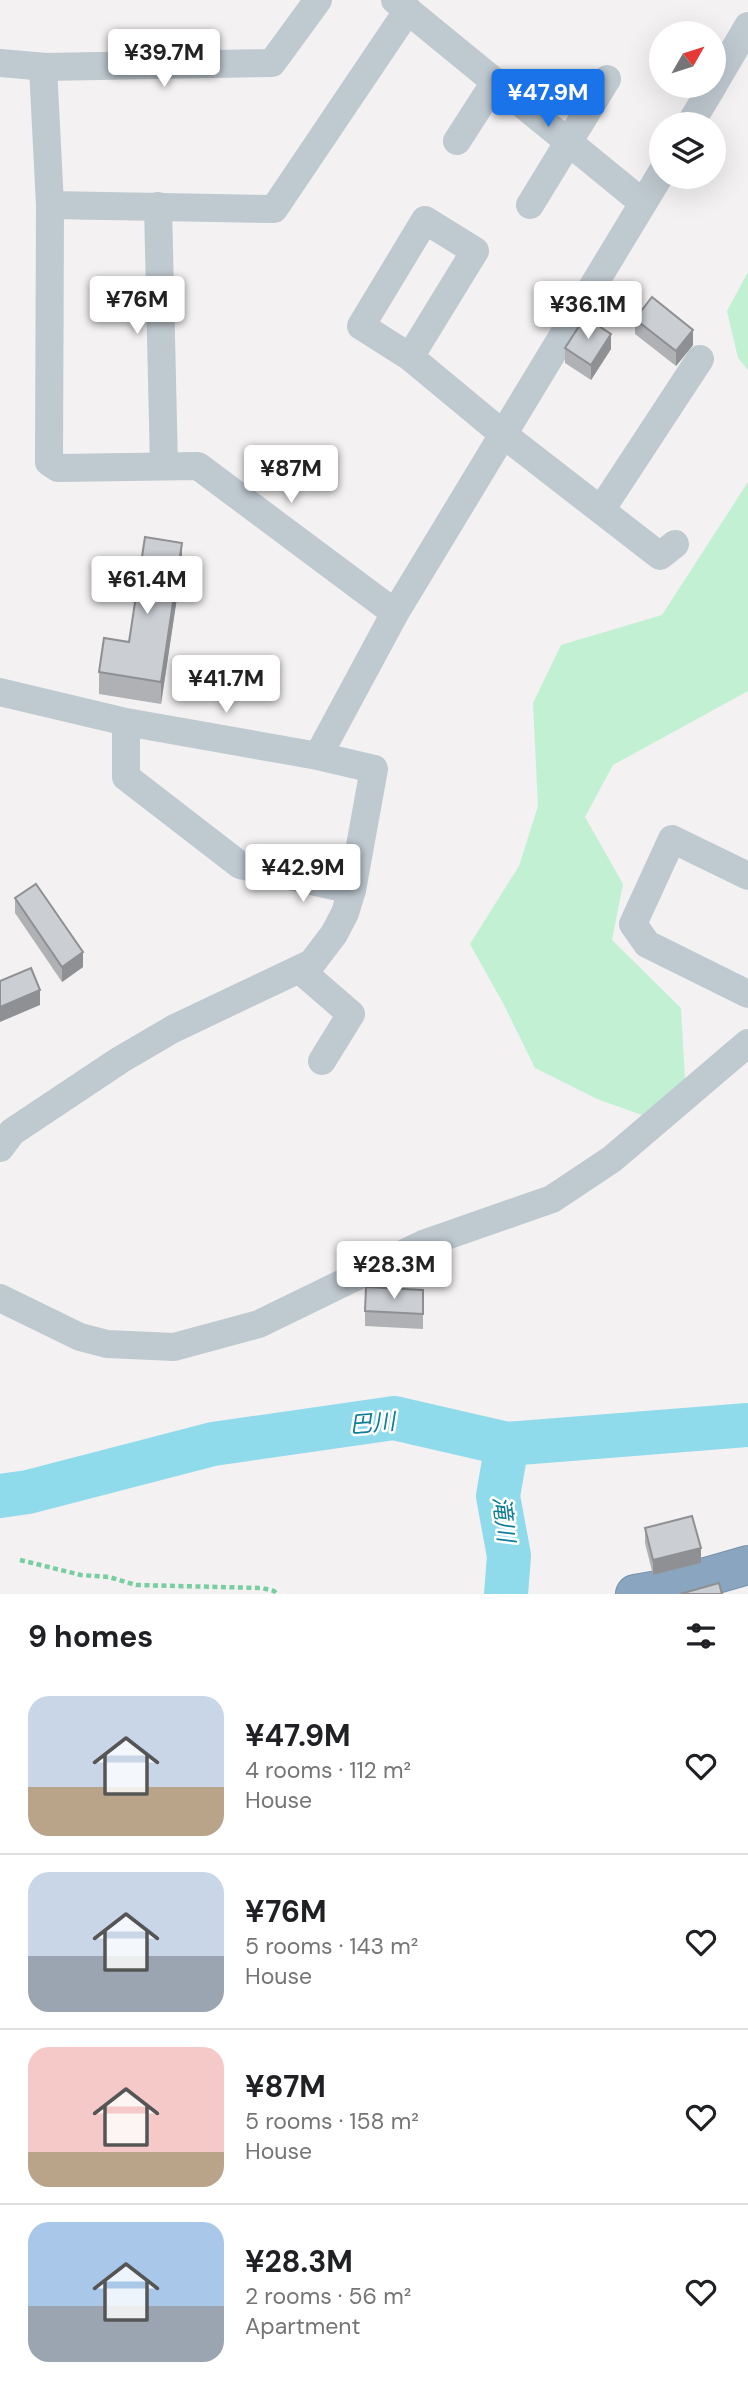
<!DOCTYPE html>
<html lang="en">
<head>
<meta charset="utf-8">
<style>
  body { margin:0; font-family:"DM Sans","Noto Sans JP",sans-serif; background:#f6f6f6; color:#202124; height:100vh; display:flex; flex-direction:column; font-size:26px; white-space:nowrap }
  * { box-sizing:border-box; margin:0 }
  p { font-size:23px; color:#757577 }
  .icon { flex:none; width:38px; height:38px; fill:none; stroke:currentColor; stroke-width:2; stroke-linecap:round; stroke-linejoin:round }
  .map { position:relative; height:1594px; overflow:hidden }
  .side { display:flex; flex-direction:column; background:#fff; flex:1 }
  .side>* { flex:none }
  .needle { width:46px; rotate:51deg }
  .controls { position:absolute; left:649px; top:21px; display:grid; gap:14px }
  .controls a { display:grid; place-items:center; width:77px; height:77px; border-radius:50%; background:#fff; box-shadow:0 7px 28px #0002; font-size:35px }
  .price { position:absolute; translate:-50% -60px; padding:0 16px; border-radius:7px; background:#fff; color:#222; font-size:23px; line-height:46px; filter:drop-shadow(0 2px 4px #0008) }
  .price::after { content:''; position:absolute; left:50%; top:42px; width:21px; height:16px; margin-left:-10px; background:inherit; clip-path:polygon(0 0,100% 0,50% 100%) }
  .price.current { background:#1a73e8; color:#fff }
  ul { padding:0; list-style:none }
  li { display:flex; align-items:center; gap:21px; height:175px; padding:0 28px }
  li+li { border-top:2px solid #e0e0e0 }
  li span { display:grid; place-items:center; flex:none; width:196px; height:140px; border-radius:21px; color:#555 }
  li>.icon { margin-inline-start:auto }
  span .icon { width:84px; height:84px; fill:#fffc; stroke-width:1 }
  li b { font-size:30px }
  h2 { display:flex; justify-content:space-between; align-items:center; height:84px; padding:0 28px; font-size:30px }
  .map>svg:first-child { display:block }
</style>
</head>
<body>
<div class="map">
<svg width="748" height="1594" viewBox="0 0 748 1594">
  <rect width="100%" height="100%" fill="#f3f1f1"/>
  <!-- green -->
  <g fill="#c1f0d2">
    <path d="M748,272V370L738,358L727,311Z"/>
    <path d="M748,482V691L613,765L585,817L623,884L612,940L681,1008L685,1080L642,1115L597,1099L535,1068L504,1005L470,944L519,866L538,806L533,703L561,645L662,615Z"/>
  </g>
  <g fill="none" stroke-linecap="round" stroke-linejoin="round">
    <!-- river -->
    <g stroke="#8fdbec" stroke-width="44">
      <path d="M0,1496L28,1492L213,1444L394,1418L507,1444L748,1425"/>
      <path d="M506,1594L509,1556L498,1496L507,1444"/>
    </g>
    <defs>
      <path id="highway" d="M635,1594L664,1589L748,1565"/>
    </defs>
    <!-- highway casing -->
    <use href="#highway" stroke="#7590ab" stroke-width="40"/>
    <!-- path -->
    <path stroke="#79cea1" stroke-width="4.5" stroke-dasharray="5 3.5" stroke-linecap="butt" d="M20,1560L81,1575L109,1577L136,1585L262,1588L274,1591L277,1594"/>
    <!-- street -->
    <g stroke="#bfc9d0" stroke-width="28">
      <path d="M318,0L272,63L43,67L50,205L49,462L58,468L198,466L395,613"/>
      <path d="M395,0L643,203"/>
      <path d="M0,63L46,67"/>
      <path d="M714,84L748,26"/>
      <path d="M690,124L713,86"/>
      <path d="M457,141L495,82"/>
      <path d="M50,205L274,209L408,10"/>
      <path d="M530,205L607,79"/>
      <path d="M158,206L164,466"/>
      <path d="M410,357L475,251L425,220L361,326L410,357L504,435L660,556L675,544"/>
      <path d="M601,510L700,359"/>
      <path d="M0,692L126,722L318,756L374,769L352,890L240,865L126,777V722"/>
      <path d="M318,756L395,613L662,172"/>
      <path d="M748,876L672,839L633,924L647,944L748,994"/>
      <path d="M300,970L351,1014L322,1061"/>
      <path d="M0,1148L12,1132L120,1060L173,1029L312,963L334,934L345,913L352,890"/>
      <path d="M0,1298L80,1337L107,1344L174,1347L259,1324L423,1244L552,1199L612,1159L748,1043"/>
    </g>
    <!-- highway -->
    <use href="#highway" stroke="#8aa5bf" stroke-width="38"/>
  </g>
  <!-- wall -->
  <g fill="#afb1b5">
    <path d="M635,319L693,345L676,366L635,334Z"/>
    <path d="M565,348L611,349L591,380L565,363Z"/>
    <path d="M182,564L161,704L99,694V672L129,642Z"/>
    <path d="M15,898L83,967L62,982L15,913Z"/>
    <path d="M423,1290V1329L365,1326V1311Z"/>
    <path d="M645,1528L701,1563L653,1575L645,1543Z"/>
  </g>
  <!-- shaded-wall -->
  <g fill="#8e9094">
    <path d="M693,330V345L676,366V351Z"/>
    <path d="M611,334V349L591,380V365Z"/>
    <path d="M182,543V564L161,704V682Z"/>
    <path d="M83,952V967L62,982V967Z"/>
    <path d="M40,990V1005L0,1022V1007Z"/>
    <path d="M701,1548V1563L653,1575V1560Z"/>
  </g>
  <!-- building -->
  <g fill="#cbced3" stroke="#8e9094" stroke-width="2">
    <path d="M652,297L693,330L676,351L635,319Z"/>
    <path d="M585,317L611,334L591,365L565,348Z"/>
    <path d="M145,537L182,543L161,682L99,672L104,638L129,642Z"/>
    <path d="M36,884L83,952L62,967L15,898Z"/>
    <path d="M31,968L40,990L0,1007V981Z"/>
    <path d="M366,1287L423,1290V1314L365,1311Z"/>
    <path d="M692,1516L701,1548L653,1560L645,1528Z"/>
    <path d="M719,1583L722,1594H680Z"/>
  </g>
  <g text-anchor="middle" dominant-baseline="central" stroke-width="5" stroke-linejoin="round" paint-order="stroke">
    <!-- water labels -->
    <g font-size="23" font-style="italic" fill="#0e7d96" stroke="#fff">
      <text transform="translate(372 1423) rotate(-5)">巴川</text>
      <text transform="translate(504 1519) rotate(83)">滝川</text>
    </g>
  </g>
</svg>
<div class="controls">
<a><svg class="needle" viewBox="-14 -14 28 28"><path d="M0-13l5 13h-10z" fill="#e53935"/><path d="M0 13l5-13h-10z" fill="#757577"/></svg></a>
<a><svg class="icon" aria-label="layers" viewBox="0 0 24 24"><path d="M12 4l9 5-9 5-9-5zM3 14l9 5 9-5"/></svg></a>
</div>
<b class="price" style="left:164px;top:89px">¥39.7M</b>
<b class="price current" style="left:548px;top:129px">¥47.9M</b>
<b class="price" style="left:137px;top:336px">¥76M</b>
<b class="price" style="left:588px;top:341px">¥36.1M</b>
<b class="price" style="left:291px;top:505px">¥87M</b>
<b class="price" style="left:147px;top:616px">¥61.4M</b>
<b class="price" style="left:226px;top:715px">¥41.7M</b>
<b class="price" style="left:303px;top:904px">¥42.9M</b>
<b class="price" style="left:394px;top:1301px">¥28.3M</b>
</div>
<section class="side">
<h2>9 homes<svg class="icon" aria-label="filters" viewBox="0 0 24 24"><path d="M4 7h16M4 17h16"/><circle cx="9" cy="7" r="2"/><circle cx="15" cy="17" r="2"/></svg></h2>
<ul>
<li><span style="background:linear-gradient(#c9d6e8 65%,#b9a48a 0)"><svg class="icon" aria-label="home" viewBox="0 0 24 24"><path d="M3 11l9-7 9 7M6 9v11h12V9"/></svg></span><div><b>¥47.9M</b><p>4 rooms · 112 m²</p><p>House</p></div><svg class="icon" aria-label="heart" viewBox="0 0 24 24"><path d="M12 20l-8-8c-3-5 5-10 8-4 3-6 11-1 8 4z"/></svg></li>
<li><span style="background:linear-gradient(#c9d6e8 60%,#9aa5b1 0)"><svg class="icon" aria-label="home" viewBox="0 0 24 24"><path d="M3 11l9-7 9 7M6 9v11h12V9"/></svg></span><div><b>¥76M</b><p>5 rooms · 143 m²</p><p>House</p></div><svg class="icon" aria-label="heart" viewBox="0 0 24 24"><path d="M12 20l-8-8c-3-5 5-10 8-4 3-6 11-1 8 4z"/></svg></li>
<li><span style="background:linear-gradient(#f6c9c9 75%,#b9a48a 0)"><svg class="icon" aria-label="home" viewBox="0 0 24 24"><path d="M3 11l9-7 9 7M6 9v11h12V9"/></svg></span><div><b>¥87M</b><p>5 rooms · 158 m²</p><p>House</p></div><svg class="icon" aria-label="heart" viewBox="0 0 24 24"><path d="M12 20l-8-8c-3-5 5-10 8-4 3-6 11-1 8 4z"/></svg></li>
<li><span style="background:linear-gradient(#a9c7e8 60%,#9aa5b1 0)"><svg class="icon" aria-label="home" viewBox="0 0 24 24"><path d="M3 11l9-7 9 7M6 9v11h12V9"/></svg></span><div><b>¥28.3M</b><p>2 rooms · 56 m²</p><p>Apartment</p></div><svg class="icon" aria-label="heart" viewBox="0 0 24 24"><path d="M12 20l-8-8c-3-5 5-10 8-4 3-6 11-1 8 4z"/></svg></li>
</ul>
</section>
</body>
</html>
